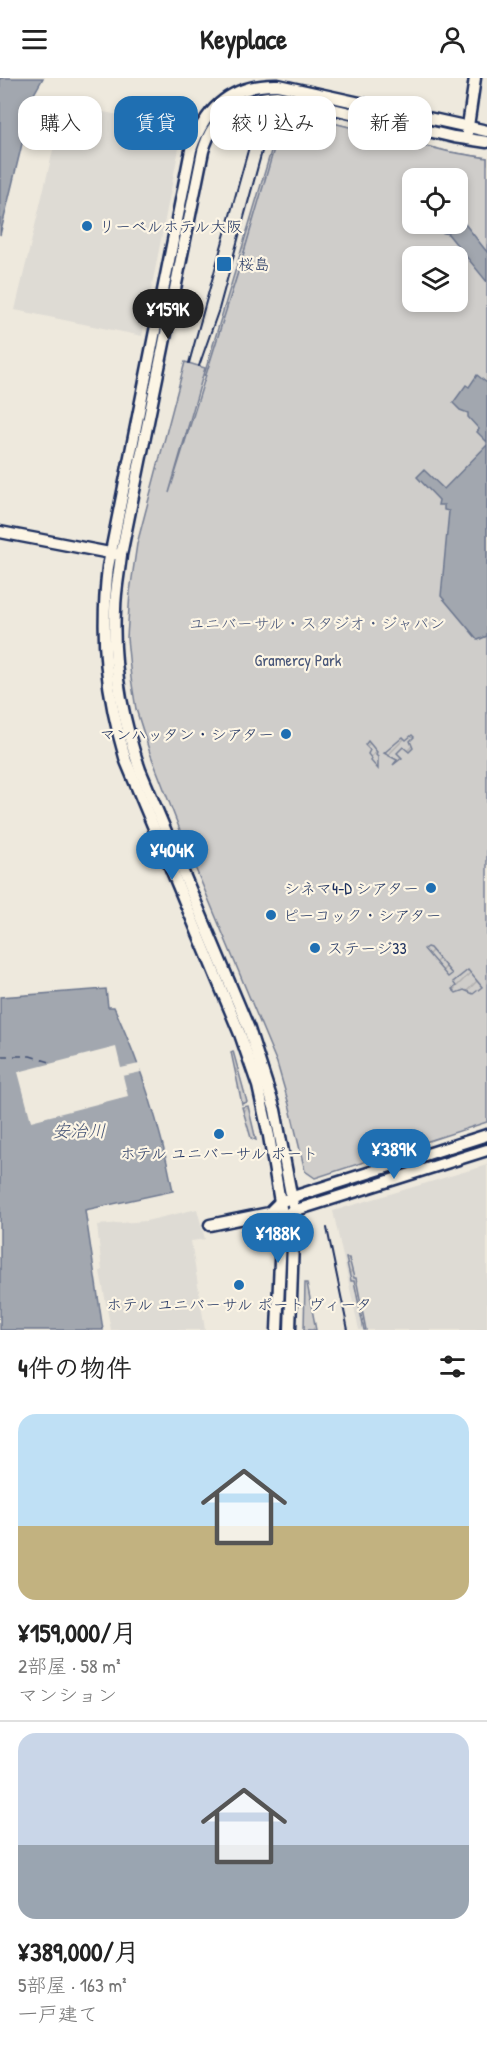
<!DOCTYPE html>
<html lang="ja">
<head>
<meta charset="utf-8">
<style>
  body { margin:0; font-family:"Patrick Hand","Klee One",sans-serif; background:#f6f6f6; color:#222; height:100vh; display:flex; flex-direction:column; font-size:22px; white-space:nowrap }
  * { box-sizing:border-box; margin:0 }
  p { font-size:20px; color:#767676 }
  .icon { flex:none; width:33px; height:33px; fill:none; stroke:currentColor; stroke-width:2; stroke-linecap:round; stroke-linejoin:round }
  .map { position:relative; height:1252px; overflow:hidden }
  .side { display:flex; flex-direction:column; background:#fff; flex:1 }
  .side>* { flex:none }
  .hud { position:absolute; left:18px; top:18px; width:452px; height:54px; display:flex; gap:12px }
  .controls { position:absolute; left:402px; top:90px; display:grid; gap:12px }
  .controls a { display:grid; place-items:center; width:66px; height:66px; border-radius:12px; background:#fff; box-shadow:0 3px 9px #0003; font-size:30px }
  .price { position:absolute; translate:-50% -51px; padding:0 14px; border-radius:21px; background:#1f6fb2; color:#fff; font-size:20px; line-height:39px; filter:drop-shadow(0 2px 3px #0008) }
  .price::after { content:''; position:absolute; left:50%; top:36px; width:18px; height:14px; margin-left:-9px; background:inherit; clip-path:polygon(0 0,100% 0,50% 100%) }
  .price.active { background:#222; color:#fff }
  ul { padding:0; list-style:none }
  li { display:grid; align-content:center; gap:12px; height:318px; padding:0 18px }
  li+li { border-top:2px solid #e0e0e0 }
  li span { display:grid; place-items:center; height:186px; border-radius:18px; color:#555 }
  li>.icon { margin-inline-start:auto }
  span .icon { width:108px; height:108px; fill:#fffc; stroke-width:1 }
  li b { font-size:26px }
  h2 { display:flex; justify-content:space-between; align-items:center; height:72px; padding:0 18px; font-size:26px }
  .chip { padding:0 21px; border-radius:18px; background:#fff; box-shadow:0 3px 9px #0003; font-size:21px; line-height:54px }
  .chip.active { background:#1f6fb2; color:#fff }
  header { display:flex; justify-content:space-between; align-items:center; height:78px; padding:0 18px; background:#fff; font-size:27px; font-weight:700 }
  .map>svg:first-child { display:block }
</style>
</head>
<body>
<header><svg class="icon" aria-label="menu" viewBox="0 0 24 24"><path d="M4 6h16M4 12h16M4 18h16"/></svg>Keyplace<svg class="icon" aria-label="person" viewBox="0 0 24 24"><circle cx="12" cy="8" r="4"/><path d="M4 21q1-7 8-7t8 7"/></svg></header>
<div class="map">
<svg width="487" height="1252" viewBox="0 0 487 1252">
  <defs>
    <pattern id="grass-tufts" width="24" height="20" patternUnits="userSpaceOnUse" patternTransform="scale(1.5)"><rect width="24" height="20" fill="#cfcdca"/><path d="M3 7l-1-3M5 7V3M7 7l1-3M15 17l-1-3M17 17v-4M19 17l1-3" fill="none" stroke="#b1b0b0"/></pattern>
    <pattern id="forest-crowns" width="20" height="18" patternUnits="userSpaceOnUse" patternTransform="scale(1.5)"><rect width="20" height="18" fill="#cfcdca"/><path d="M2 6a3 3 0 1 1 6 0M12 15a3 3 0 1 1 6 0" fill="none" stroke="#b1b0b0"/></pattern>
    <pattern id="garden-furrows" width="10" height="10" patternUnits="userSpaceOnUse" patternTransform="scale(1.5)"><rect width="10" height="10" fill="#cfcdca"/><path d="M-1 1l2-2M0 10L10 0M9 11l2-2" fill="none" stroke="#b1b0b0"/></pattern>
  </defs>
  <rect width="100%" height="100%" fill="#eee9dd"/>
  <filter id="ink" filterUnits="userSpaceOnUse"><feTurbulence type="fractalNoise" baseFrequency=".0167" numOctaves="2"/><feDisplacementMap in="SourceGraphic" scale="12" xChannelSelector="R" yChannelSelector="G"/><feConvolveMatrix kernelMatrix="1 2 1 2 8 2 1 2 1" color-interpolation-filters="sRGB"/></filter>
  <g filter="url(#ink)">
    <!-- built -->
    <g fill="#dedbd4">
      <path d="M64,26L183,50L142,258L15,232Z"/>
      <path d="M487,1087V1252H359L333,1133Z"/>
      <path d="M197,1131L205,1161L191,1163L205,1252H111L100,1193H102L97,1147L146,1143Z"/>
    </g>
    <!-- grass -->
    <path fill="url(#grass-tufts)" stroke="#757e94" stroke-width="1.5" d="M305,1205H307L316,1252H304Z"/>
    <!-- forest -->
    <g fill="url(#forest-crowns)" stroke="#757e94" stroke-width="1.5">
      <path d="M283,33L450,74L487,80V86L280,55L207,298L204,297Z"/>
      <path d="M233,973L247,1024L242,1026L231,974Z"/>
      <path d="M248,1028L256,1062L251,1060L242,1029Z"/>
    </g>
    <!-- park -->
    <path fill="#cfcdca" stroke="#757e94" stroke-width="1.5" fill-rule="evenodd" d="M285,33L450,74L487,80V1044L315,1100L305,1093L290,1030L277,985L187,770L150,675L136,631L131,600L127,560L130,514L137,466L185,284L205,290L169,415L240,188ZM412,100H458V146H412ZM412,178H458V224H412Z"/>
    <!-- garden -->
    <g fill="url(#garden-furrows)" stroke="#757e94" stroke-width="1.5">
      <path d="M412,657L414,659L410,663L413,670L409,674L403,669L397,675L402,680L393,687L397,682L384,675L403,659L406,662Z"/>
      <path d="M368,663L377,674L376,677L378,679V691L371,683L372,681L368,676L370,672L365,667Z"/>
      <path d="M427,869L430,870L452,896L448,899L424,871Z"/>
      <path d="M468,892L482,909L473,916L464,912L456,915L452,911L456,908L453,904Z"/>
      <path d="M346,1180H349L354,1200H356L366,1252H364L354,1203H351Z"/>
    </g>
    <!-- water -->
    <g fill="#a2a7af" stroke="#6c778f" stroke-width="1.5">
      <path d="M0,0H43L34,16L0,157Z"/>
      <path d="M458,137L487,174V204L448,156L414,146H458Z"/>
      <path d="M477,297L487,305V364L477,354L479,351L468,339V335L460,332L453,325L466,307L469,309Z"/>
      <path d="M487,367V558L478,562L441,518L449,433L444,432V427H438L439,422L417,399L424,392L444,411Z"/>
      <path d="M106,911L108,929H114C142,991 160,1046 173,1113L85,1132L103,1252H0V919Z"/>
    </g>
    <!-- pier -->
    <path fill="#eee9dd" d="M116,969L121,990L139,986L141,994L123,998L128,1018L31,1043L18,994Z"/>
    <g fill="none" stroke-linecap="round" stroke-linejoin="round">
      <!-- ferry -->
      <path stroke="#445376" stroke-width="1.5" stroke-dasharray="8 6" stroke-linecap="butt" d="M0,978H30L53,985"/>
      <defs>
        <g id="minor">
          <path d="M467,55L475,0"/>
          <path d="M0,454L115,476"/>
          <path d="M290,1134L487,1072"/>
          <path d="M210,1147L269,1135L280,1124L293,1119L487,1057"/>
          <path d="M277,1252L282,1136L269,1058L258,1008L240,956L126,683C106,615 100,559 108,489L191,72C205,30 232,6 278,7L487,53"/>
          <path d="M290,1252L294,1132L275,1032L249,951L140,692C122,640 112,587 115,532C115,514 119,495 121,477L203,73C214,35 239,21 277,18L454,59L487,64"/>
        </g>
      </defs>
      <!-- minor casing -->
      <use href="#minor" stroke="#1b2f5e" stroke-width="15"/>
      <!-- minor -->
      <use href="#minor" stroke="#fcf5e5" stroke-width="10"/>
      <!-- rail -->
      <g stroke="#1b2f5e" stroke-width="2">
        <path d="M189,285L257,40"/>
        <path d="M199,288L219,231L270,44"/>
        <path d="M327,1150L348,1252"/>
      </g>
    </g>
  </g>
  <!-- markers -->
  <g fill="#1f6fb2" stroke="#fcf5e5" stroke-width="2">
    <circle cx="87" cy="148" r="6"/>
    <rect x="216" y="178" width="16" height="16" rx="3"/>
    <circle cx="286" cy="656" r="6"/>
    <circle cx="431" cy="810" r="6"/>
    <circle cx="271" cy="837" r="6"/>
    <circle cx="315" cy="870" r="6"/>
    <circle cx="219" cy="1056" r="6"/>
    <circle cx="239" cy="1207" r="6"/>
  </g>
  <g text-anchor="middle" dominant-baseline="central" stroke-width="4.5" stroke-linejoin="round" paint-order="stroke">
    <!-- poi labels -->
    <g font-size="16" fill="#1b2f5e" stroke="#fcf5e5" text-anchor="start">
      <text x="99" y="148">リーベルホテル大阪</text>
      <text x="238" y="186">桜島</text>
      <text x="274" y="656" text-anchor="end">マンハッタン・シアター</text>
      <text x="419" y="810" text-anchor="end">シネマ4-D シアター</text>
      <text x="283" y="837">ピーコック・シアター</text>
      <text x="327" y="870">ステージ33</text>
      <text x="219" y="1075" text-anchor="middle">ホテル ユニバーサル ポート</text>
      <text x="239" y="1226" text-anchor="middle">ホテル ユニバーサル ポート ヴィータ</text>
    </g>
    <!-- park labels -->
    <g font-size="16" fill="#485679" stroke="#fcf5e5">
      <text x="317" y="545">ユニバーサル・スタジオ・ジャパン</text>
      <text x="298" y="582">Gramercy Park</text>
    </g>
    <!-- water labels -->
    <g font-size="18" font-style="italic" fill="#445376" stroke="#fcf5e5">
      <text x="79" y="1052">安治川</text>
    </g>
  </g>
</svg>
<div class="controls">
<a><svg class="icon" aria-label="locate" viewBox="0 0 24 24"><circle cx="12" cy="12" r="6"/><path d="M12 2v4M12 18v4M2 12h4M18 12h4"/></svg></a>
<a><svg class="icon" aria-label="layers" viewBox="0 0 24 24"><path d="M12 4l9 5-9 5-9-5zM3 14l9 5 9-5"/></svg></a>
</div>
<b class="price active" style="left:168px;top:262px">¥159K</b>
<b class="price" style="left:172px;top:803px">¥404K</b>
<b class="price" style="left:394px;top:1102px">¥389K</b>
<b class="price" style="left:278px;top:1186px">¥188K</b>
<div class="hud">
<a class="chip">購入</a>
<a class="chip active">賃貸</a>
<a class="chip">絞り込み</a>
<a class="chip">新着</a>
</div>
</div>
<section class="side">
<h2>4件の物件<svg class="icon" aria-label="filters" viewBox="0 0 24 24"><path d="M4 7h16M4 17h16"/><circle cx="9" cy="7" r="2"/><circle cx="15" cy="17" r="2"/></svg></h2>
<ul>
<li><span style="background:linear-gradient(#bfe0f5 60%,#c2b280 0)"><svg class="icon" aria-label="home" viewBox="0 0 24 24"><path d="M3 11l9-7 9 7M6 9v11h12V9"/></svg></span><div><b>¥159,000/月</b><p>2部屋 · 58 m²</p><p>マンション</p></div></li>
<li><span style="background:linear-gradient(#c9d6e8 60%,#9aa5b1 0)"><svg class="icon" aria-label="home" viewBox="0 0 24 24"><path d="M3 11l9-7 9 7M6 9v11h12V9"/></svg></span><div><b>¥389,000/月</b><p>5部屋 · 163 m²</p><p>一戸建て</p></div></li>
</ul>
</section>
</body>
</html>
